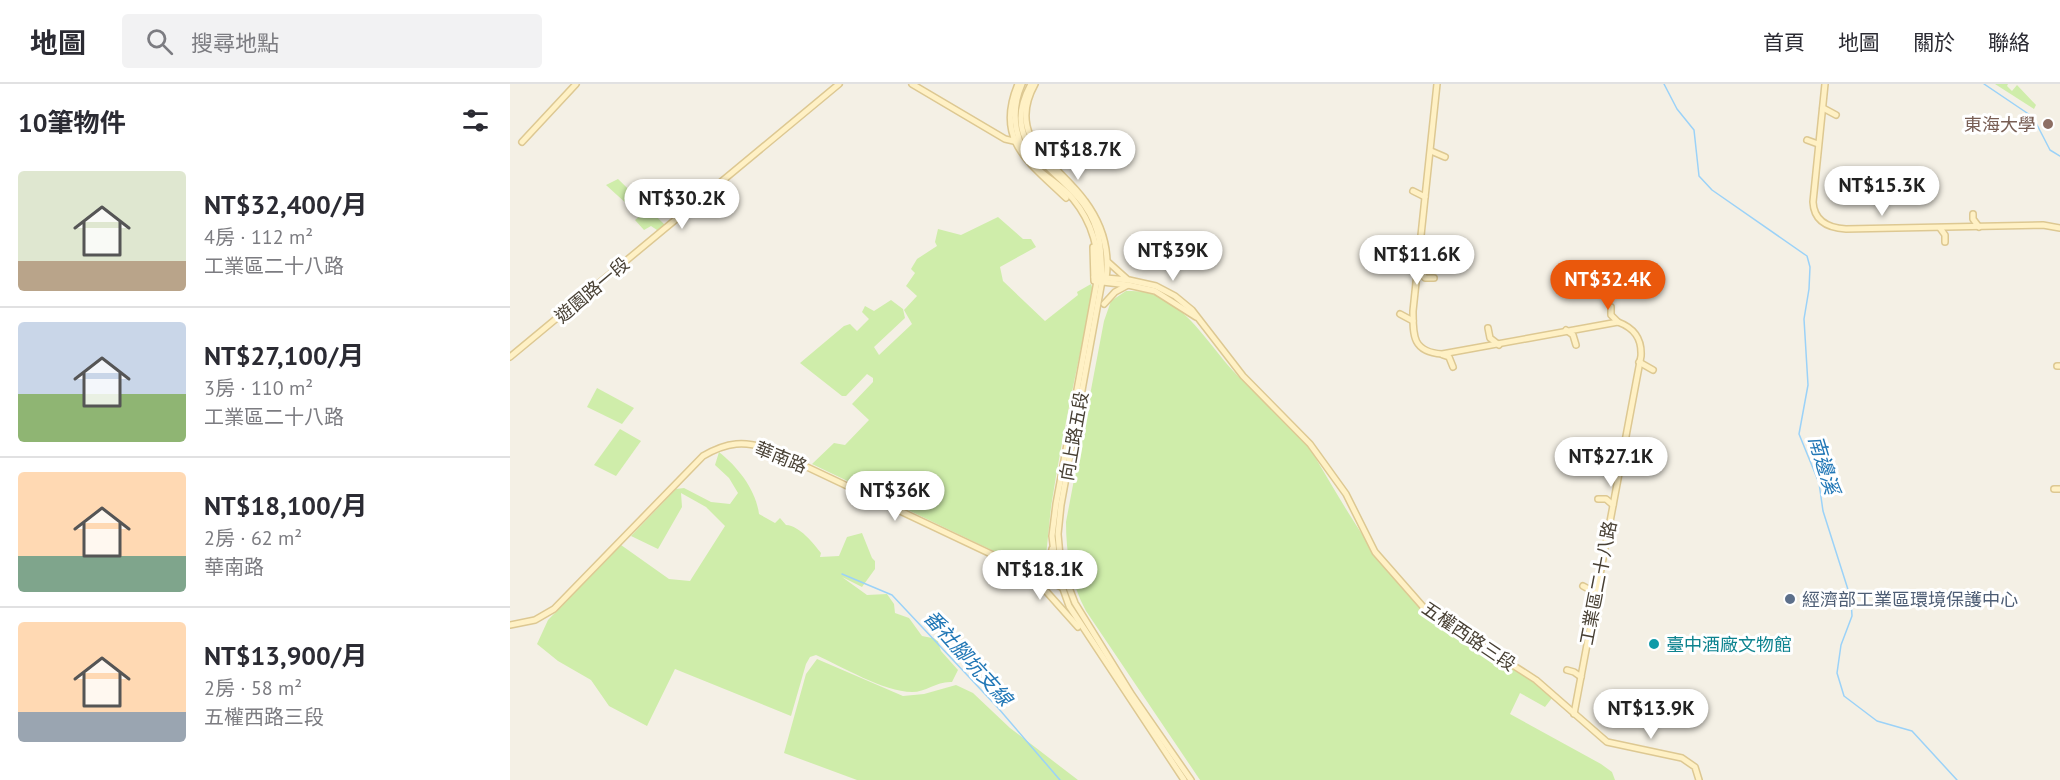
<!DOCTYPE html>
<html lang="zh-TW">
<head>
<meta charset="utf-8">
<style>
  body { margin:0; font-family:"PT Sans","Noto Sans TC",sans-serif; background:#f2f2f3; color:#2b2b33; height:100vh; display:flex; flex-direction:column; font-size:22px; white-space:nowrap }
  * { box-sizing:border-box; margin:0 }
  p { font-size:20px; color:#7c7c81 }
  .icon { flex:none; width:33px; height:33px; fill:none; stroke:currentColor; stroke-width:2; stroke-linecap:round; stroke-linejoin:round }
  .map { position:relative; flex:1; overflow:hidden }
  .details { display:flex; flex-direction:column; background:#fff; width:510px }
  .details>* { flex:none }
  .price { position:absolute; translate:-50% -51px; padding:0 14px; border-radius:21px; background:#fff; color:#222; font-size:20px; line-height:39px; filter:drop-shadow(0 2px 3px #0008) }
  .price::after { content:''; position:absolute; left:50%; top:36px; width:18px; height:14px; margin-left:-9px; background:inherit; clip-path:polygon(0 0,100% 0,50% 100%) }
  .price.on { background:#ea580c; color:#fff }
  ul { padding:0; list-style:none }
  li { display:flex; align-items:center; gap:18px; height:150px; padding:0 18px }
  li+li { border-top:2px solid #e1e1e2 }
  li span { display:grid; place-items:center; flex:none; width:168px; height:120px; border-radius:6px; color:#555 }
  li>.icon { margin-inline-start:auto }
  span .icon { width:72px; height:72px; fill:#fffc; stroke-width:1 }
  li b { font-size:26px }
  h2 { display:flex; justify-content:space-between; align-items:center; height:72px; padding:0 18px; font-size:26px }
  header { display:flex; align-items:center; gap:36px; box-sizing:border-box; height:84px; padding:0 30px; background:#fff; border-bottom:2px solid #e1e1e2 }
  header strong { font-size:28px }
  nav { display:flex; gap:33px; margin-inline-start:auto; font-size:21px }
  .search { width:420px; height:54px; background:#f2f2f3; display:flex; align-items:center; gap:15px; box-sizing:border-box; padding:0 21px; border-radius:6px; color:#7c7c81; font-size:22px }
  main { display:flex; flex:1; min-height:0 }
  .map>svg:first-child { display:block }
</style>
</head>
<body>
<header>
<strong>地圖</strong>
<div class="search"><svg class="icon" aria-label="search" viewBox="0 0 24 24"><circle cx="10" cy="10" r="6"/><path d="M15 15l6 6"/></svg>搜尋地點</div>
<nav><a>首頁</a><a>地圖</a><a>關於</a><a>聯絡</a></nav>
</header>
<main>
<section class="details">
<h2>10筆物件<svg class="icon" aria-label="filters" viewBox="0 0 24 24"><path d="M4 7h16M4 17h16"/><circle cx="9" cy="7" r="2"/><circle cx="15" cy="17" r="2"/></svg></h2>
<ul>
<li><span style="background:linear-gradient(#dfe7d0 75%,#b9a48a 0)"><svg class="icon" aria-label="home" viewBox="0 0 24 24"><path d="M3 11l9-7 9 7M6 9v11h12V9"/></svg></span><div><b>NT$32,400/月</b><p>4房 · 112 m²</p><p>工業區二十八路</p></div></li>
<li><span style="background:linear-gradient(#c9d6e8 60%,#8fb573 0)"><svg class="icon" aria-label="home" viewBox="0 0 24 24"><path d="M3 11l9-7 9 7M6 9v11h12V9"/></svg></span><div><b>NT$27,100/月</b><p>3房 · 110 m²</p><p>工業區二十八路</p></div></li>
<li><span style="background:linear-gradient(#ffd9b3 70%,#7fa58c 0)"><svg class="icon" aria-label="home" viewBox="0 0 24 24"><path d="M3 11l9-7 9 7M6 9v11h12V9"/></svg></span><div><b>NT$18,100/月</b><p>2房 · 62 m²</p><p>華南路</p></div></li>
<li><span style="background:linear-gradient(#ffd9b3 75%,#9aa5b1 0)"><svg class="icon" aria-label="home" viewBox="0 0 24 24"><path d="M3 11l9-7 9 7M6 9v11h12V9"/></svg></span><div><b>NT$13,900/月</b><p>2房 · 58 m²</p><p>五權西路三段</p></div></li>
</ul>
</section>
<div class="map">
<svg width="1550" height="696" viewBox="0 0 1550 696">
  <rect width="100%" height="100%" fill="#f4f0e5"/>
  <!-- green -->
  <g fill="#cfedaa">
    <path d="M1485,0H1498L1497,2L1502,7L1507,1L1526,21L1524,25Z"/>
    <path d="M108,95L154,140L156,143L150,148L141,142L134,146L125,136L130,132L96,101Z"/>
    <path d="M488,133L513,155H521L526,163L490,183L493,197L535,237L568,211L567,208L581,200L583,206C569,276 553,346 542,417C540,426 537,472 535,475C531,483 523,484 515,482L302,380L324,359L335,361L359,336L342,320L363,298V294L357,290L336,312H332L290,279L334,242L340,240L347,247L359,235L352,228L355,222L364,227L381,216L393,225L395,234L364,263L369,271L402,240L394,226L407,212L396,202L405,189L401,185L407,175L427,162L425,158L428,145L451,151Z"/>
    <path d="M616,207C630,207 644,208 656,216C685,234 704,267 726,290C750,315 776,337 799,363C836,425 870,488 925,538L1026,598L1042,614L1035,623L1010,609L1000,630L1091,680L1102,688L1105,696H690L576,527C561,499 556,470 556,438L594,237L601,217Z"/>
    <path d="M87,304L124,324L112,340L77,323Z"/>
    <path d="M110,345L131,357L106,392L84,381Z"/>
    <path d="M209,368C228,383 246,406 249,430L265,439L270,434L276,441C290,442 303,459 311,469L310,473L329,472L337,453L352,449L362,474L365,477V485L352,503L332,493L357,511L377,510L384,520L385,529L399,534L412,552L427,555L431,567L448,586L442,598C427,597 416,608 402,608C374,608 331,582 306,571L300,573L296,580L281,632L165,585L137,642L99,622L81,596L48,577L27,560L38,536L111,461L159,495L180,497L215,442L196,423L171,409L172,423L148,465L121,452L166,405L174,404L201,418L220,420L228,409L219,394L205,381Z"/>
    <path d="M307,575L393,612L414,610L446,601L463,609L500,644L568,696H347L274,669L296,590Z"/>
  </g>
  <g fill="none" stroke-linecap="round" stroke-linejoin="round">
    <!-- stream -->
    <g stroke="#9bd2f8" stroke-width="1.5">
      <path d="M1154,0L1167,25L1184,46L1189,92L1202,106L1297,172L1300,183L1299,205L1294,235L1298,301L1289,350L1309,399L1313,427L1341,515L1342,532L1331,561L1327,589L1334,612L1367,637L1402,647L1447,696"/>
      <path d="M1474,0L1523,33L1540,66L1550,72"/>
      <path d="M332,490L382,511L489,625L550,696"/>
    </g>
    <defs>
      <g id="secondary">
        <path d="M402,0L495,55L508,58"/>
        <path d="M508,0C484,57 520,79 556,114"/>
        <path d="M512,0C499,30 505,62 528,85C539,95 553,103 563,115C582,138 591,168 587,197L546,420L542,452L546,485L559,522L674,696"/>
        <path d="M521,0C487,62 547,82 575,122C592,146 591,170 592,197L551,421L548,450L551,483L565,519L622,611L681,696"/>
        <path d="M525,0C494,56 549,80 575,117C592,140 600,167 596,195"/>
        <path d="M927,0L903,227C903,251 902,268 932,270L1108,238C1124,244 1132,254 1131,272L1064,630"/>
        <path d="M1315,0L1303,118C1304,138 1319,144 1336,145L1533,141L1550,144"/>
        <path d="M1313,24L1326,31"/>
        <path d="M1297,56L1308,60"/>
        <path d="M12,58L66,0"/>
        <path d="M921,67L935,73"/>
        <path d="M903,107L915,113"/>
        <path d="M1463,130V135L1469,143"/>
        <path d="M1430,144L1435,151V158"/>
        <path d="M583,163L584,197L618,201L645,207L686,233"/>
        <path d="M598,178L617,195"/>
        <path d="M909,185L915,194H924"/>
        <path d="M584,193L619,196L646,202L665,212L682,226L733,292L800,360L836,410L865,468L915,525L1026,596L1097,658L1172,674L1185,683L1189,696"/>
        <path d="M594,220L605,208L618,201"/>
        <path d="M1101,223V231L1108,238"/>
        <path d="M890,230L903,237"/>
        <path d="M978,244L980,254L989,261"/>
        <path d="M1056,246L1063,251L1066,261"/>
        <path d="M933,271L939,273L943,283"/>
        <path d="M0,273L329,0"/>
        <path d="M1129,278L1143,286"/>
        <path d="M1547,282H1550"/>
        <path d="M1113,364L1128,373"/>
        <path d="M1544,405H1550"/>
        <path d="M1088,415H1096L1103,421"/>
        <path d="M519,489C535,488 540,479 542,465"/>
        <path d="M514,490L535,506L568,543"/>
        <path d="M1073,502L1086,509"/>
        <path d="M0,541L25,536L44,525L193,372C217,358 235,356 261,366L553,504"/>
        <path d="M1057,586L1064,588L1071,593"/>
      </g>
    </defs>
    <!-- secondary casing -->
    <use href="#secondary" stroke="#ddc892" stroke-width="8"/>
    <!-- secondary -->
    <use href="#secondary" stroke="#fff1c5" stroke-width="5"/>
  </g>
  <!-- markers -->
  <circle fill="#8d6e63" stroke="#fff" stroke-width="2" cx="1538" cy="40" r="6"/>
  <circle fill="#5c6f8a" stroke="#fff" stroke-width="2" cx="1280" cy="515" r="6"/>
  <circle fill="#0f9aa8" stroke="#fff" stroke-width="2" cx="1144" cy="560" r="6"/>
  <g text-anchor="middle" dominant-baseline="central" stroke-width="6" stroke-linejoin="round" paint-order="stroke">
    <!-- education labels -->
    <g font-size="18" fill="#785e54" stroke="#fff" text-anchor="end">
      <text x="1526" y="40">東海大學</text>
    </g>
    <!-- street labels -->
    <g font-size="18" fill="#484034" stroke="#fff">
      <text transform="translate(82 206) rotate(-40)">遊園路一段</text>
      <text transform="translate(564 352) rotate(-80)">向上路五段</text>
      <text transform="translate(271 373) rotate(22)">華南路</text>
      <text transform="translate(1088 499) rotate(-79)">工業區二十八路</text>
      <text transform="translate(959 552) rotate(34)">五權西路三段</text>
    </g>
    <!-- service labels -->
    <g font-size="18" fill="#4e5e75" stroke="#fff" text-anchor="start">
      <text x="1292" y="515">經濟部工業區環境保護中心</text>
    </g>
    <!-- culture labels -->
    <g font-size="18" fill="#0d838f" stroke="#fff" text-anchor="start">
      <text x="1156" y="560">臺中酒廠文物館</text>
    </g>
    <!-- water labels -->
    <g font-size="20" font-style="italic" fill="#2177b6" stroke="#fff">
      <text transform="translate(1314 381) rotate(73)">南邊溪</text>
      <text transform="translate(458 574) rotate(48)">番社腳坑支線</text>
    </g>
  </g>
</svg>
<b class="price" style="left:568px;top:97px">NT$18.7K</b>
<b class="price" style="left:1372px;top:133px">NT$15.3K</b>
<b class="price" style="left:172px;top:146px">NT$30.2K</b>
<b class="price" style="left:663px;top:198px">NT$39K</b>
<b class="price" style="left:907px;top:202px">NT$11.6K</b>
<b class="price on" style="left:1098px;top:227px">NT$32.4K</b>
<b class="price" style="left:1101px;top:404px">NT$27.1K</b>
<b class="price" style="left:385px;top:438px">NT$36K</b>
<b class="price" style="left:530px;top:517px">NT$18.1K</b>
<b class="price" style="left:1141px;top:656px">NT$13.9K</b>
</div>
</main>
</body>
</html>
